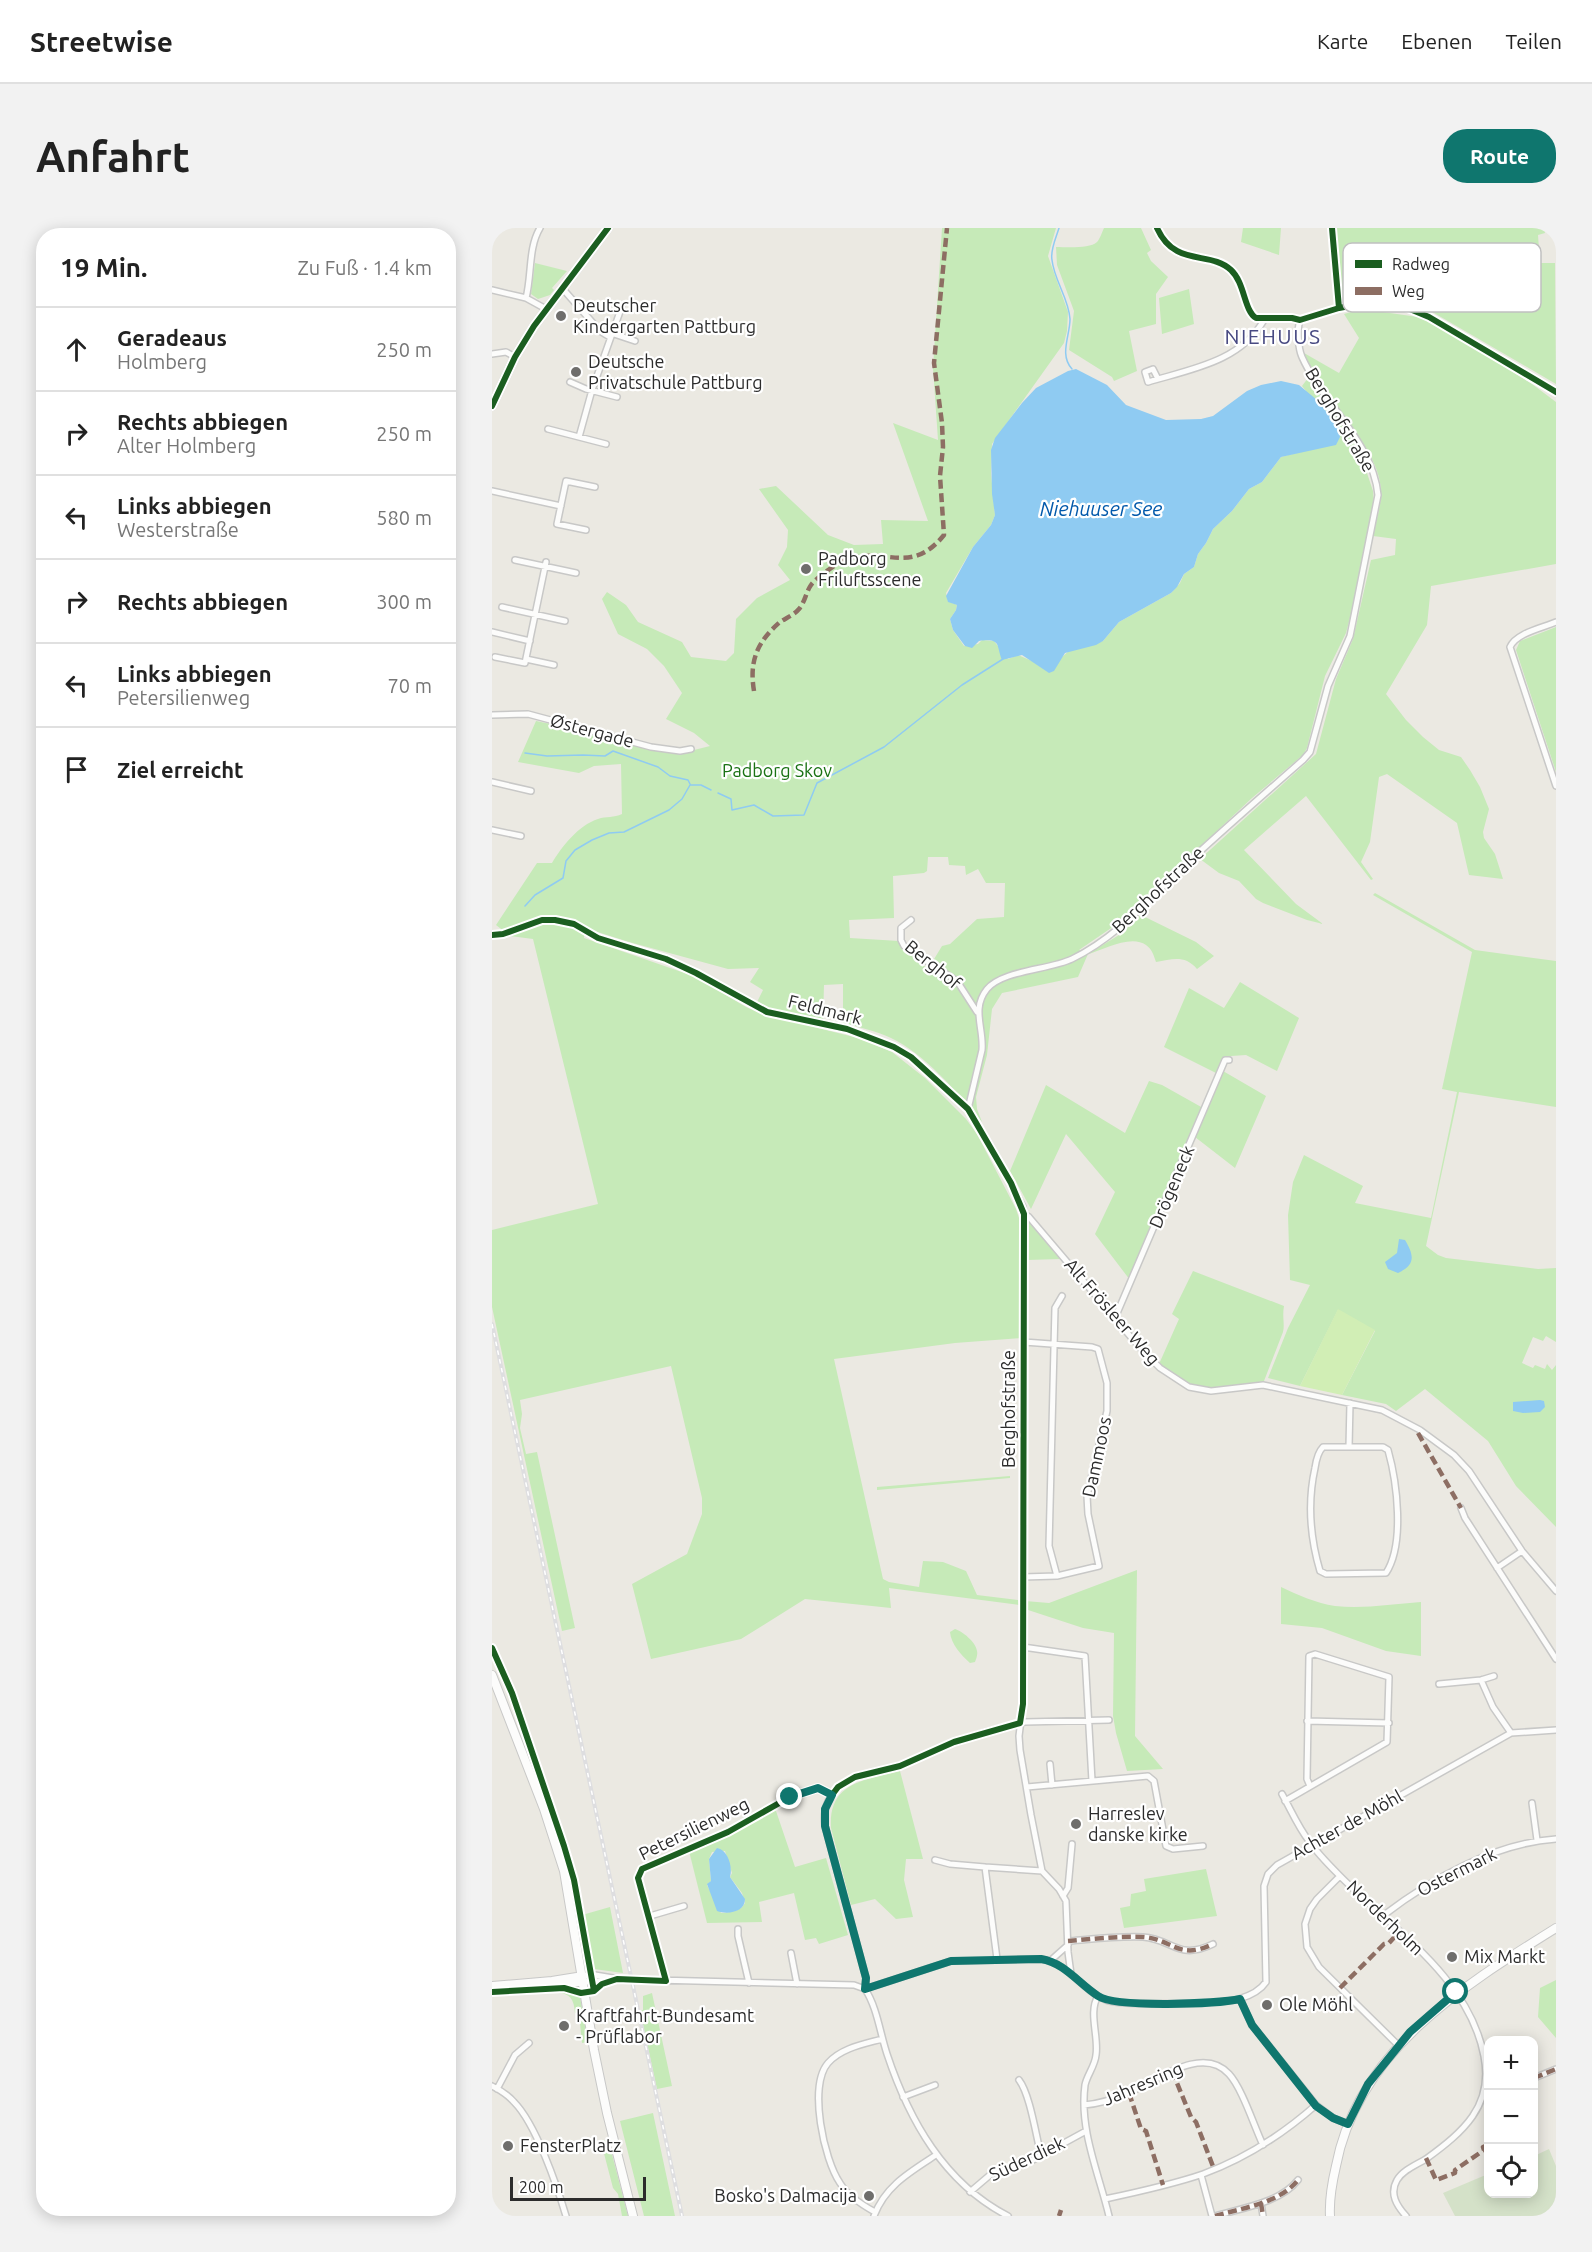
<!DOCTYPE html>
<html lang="de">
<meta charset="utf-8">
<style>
body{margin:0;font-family:Ubuntu,sans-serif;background:#f2f2f2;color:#222}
.controls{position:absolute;right:18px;bottom:18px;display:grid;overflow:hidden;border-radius:12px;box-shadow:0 3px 15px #0003}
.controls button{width:54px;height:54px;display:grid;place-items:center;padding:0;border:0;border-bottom:2px solid #e0e0e0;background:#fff;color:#222;font:30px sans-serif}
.scale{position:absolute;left:18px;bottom:15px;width:136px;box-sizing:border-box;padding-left:6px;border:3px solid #2c2c2c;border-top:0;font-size:16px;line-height:21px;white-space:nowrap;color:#2c2c2c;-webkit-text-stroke:4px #fff;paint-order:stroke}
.stop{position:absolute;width:18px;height:18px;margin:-14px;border:4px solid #0f766e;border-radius:50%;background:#fff}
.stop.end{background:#0f766e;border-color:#fff;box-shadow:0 2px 6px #0008}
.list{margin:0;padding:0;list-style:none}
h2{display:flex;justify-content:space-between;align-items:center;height:78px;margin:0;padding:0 24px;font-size:26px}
h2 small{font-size:20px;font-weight:400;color:#767676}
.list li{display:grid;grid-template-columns:39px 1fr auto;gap:18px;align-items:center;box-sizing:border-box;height:84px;padding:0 24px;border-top:2px solid #e0e0e0}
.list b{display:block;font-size:22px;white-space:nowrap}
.list p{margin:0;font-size:20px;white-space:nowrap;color:#767676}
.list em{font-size:20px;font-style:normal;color:#767676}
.icon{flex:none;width:33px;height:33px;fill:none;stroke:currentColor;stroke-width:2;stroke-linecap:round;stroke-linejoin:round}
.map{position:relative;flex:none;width:1064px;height:1988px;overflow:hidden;border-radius:24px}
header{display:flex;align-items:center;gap:36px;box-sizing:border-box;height:84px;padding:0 30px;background:#fff;border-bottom:2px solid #e0e0e0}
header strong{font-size:28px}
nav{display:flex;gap:33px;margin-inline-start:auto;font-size:21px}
.intro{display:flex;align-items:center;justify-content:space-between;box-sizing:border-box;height:144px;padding:0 36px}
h1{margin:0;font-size:42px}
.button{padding:15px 27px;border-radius:24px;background:#0f766e;color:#fff;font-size:21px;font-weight:700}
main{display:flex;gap:36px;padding:0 36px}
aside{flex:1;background:#fff;border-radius:24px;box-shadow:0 3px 15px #0003}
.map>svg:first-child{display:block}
.green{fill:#c6eab8;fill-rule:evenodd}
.cemetery{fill:#d4e1c8}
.pitch{fill:#d1eeb5}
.water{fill:#8fcbf2}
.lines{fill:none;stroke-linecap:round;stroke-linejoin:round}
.stream{stroke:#8fcbf2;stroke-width:1.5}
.street-casing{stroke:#c8c8c7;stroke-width:8}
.secondary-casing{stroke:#c8c8c7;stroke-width:10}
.street{stroke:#fcfcfb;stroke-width:5}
.secondary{stroke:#fcfcfb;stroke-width:8}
.rail-casing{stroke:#dedee0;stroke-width:4}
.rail{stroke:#fff;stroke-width:1.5;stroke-dasharray:4.5;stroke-linecap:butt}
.quiet{stroke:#8d6e63;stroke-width:4.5;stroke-dasharray:9 4.5;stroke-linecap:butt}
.cycleway-casing{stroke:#fff;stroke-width:10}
.cycleway{stroke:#1b5e20;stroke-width:6}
.route{stroke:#0f766e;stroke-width:8}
.poi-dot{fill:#6f6e6c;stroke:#fff;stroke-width:2}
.labels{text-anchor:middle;stroke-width:4.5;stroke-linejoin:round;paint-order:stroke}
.poi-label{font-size:18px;fill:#2c2c2c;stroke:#fff;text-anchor:start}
.street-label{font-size:18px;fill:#2c2c2c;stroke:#fff}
.park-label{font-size:18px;fill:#1a7214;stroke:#fff}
.water-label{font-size:20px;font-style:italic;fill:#0259ab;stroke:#fff}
.quarter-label{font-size:21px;letter-spacing:1.5px;fill:#484a82;stroke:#fff}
.key{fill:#fff;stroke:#c0c0c0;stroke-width:1.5}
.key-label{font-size:16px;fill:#2c2c2c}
</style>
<header>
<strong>Streetwise</strong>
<nav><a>Karte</a><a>Ebenen</a><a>Teilen</a></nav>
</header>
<div class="intro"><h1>Anfahrt</h1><a class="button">Route</a></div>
<main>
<aside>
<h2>19 Min.<small>Zu Fuß · 1.4 km</small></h2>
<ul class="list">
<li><svg class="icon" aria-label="ahead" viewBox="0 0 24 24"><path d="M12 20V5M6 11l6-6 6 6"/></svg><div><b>Geradeaus</b><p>Holmberg</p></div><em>250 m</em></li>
<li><svg class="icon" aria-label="right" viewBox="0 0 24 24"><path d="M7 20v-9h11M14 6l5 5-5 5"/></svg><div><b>Rechts abbiegen</b><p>Alter Holmberg</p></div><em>250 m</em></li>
<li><svg class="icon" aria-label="left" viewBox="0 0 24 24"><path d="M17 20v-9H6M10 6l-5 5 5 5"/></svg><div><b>Links abbiegen</b><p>Westerstraße</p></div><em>580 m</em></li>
<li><svg class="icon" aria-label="right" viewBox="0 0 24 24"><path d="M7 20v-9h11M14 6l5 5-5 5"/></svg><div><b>Rechts abbiegen</b></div><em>300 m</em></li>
<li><svg class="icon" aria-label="left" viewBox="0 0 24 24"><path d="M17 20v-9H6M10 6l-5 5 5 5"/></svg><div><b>Links abbiegen</b><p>Petersilienweg</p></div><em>70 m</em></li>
<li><svg class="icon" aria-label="arrive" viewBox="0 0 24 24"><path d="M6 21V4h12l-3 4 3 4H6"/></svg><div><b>Ziel erreicht</b></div></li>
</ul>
</aside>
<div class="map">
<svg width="1064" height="1988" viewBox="0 0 1064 1988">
<rect width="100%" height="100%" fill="#ebe9e2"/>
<path class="green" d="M450,0H564L556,28L576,84L575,103L572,115L500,216L499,245L503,287L499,297L481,319L454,365L456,373L465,377L464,382L458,391L461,402L472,418L486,416L490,412L502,413L516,431L526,427L540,433L570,429L578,422L611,413L627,394L679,365L688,355L692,346L702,339L706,326L714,315L721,301L740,283L757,261L770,254L789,229L819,221L814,163L810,158L816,150L806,126L812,125L847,145L867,110L852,86L870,81L933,90L1040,156L1064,174V336L939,358L935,397L894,466L914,492L931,509L947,522L969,529L978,542L988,559L997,581L991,604L992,610L1003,626L1011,651L977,647L965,595L895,546L887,549L878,614L869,634L881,651L879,652L814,568L752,622L804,676L831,696L815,692L771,675L764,671L747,653L727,645L708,631L824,526L844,451L861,411L879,332L903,327L904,311L881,308C889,273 895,260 878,227L871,233L881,263L882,274L858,390L854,405L833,448L815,520L811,527L760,570L628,694L587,722L596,726L627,707L649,687L704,714L722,728L705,741C693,727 681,731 664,734C662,728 660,721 654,717C639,706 611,722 596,726L586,749L510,765L500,781L495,827L484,869L485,881L490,894C466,865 433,826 399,810C384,803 367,799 351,795V756L332,757L331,792L285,783L264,776L271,762L258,754L267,740L236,741L137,714L93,700L92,710L204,749L254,779L270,786L366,810L400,824L433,850L474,891L485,906L524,981L527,990L529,1110L463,1115L342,1131L391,1351L397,1354L427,1359L431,1333L451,1334L474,1343L485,1367L526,1372L527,1377L397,1360L399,1380L313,1371L249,1411L159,1431L140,1356L195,1326L210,1286V1270L179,1138L28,1172L30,1186L28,1200L34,1226L45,1224L83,1400L70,1403L0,1079V1002L106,976L41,711L18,708L4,697L45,635H60C70,618 87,597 106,591C114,588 122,590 130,586L129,536L102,538L87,545L26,534L44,493L132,511L170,523L194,524L218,518L202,505L174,491L190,465L172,438L155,421L126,406L110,371L115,364L134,377L146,394L190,414L199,429L234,433L242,425L244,391L265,370L298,352L286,337L295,319L296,302L267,261L284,258L336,307L362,317L391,316L389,292L436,293L401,195L446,212L441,140ZM436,629H456L457,637L473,638L474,647L486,641L494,655H513L512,689L485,691L458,716L450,718L436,741L416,725L407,713L358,710L357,692L402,690L401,648L432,645L435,643Z
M612,0H649L659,22L655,25L659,33L676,49L664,66V96L637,103L645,143L622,153L620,149L577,122L582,83L565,37L564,19C574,19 598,21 605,14C608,11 610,4 612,0Z
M751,0H789L787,27L749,14Z
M844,0H1052L1053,5L1046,7L1048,35H1063L1064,156L930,78L902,69L851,73L849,68Z
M43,35L75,43L60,60L62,62L58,67L46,71L39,66Z
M697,61L702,96L670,106L667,70Z
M1064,399V544L1024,422L1028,413Z
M883,665L983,722L1064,733V879L967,864L934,1018L946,1027L954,1030L1046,1041L1064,1040V1114L1054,1108L1051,1113L1041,1109L1030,1135L1041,1140L1043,1137L1053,1141L1055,1136L1060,1142L1064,1137V1299L1024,1258L996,1213L933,1161L904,1183L894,1176L850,1167L883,1103L846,1082L808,1158L776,1150L796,1100L818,1057L798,1052L796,987L801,954L812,927L871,958L863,975L939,990L965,864L950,861L980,724L881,667Z
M748,754L807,790L785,843L754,827L739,828L731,843L774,868L743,940L703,909L728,847L672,819L697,760L732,780Z
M657,853L670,857L711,880L638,1052L603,1006L623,964L574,906L539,981L518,943L554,857L633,905Z
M535,993H539L569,1031L535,1032Z
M701,1043L792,1078C790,1089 793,1096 791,1104L772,1153C763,1156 754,1156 744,1157C705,1162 698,1159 667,1136L687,1091L680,1086Z
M518,1248V1250L385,1262V1259Z
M645,1342L643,1508L671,1541L635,1543L624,1505L621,1488L622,1405L591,1400L533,1381V1373L557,1375Z
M789,1359C806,1367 824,1375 843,1378C872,1381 900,1376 929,1374V1428L894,1423L830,1400L789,1396Z
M463,1401C470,1403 484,1414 485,1423C486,1427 484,1431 483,1434L478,1435C469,1427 459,1416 458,1404Z
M408,1543L431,1631H414L412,1652L421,1689L404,1691L383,1671L359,1677L339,1600C336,1554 373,1552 408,1543Z
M283,1580L303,1639L334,1630L356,1707L327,1716L324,1710L313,1712L302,1665L267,1674L270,1694L215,1695L197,1623ZM233,1623L240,1645L238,1649L250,1665L253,1675C248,1684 239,1684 229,1685L215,1657L219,1653L217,1631L220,1624Z
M714,1641L725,1688L632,1700L628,1680L638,1678L639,1666L654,1663L652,1651Z
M118,1679L131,1745L102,1741L90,1687Z
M1064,1752V1810L1046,1789L1048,1760Z
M63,1759H75L87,1763L96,1814L90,1815L87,1785H83C82,1770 77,1764 63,1765Z
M160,1765L180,1858L165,1861L148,1783L151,1782V1768Z
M161,1885L183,1988H152L128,1893Z
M116,1911L136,1988H130L126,1966L121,1960L109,1914Z"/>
<path class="cemetery" d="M1057,1921L1064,1938V1988H963L951,1965L996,1946V1966H1042V1928Z"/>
<path class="pitch" d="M846,1081L883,1102L850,1167L808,1158Z"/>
<path class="water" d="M584,141L615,157L634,177L674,192L709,191L721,188L755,163L769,157L789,153L807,157L825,172L847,199L848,209L844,217L789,229L770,254L757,261L740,283L721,301L714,315L706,326L702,339L692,346L685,359L679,365L627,394L611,413L604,417L573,425L562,443L557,445L530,427L510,432C504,418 510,410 487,413L480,420L473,418L461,402L458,391L464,382L465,377L456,374L454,368L481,319L499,297L503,287L500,266L499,222L503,210L530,175L544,160L576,143Z
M907,1011L913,1012C922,1027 924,1037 906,1045L896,1041L893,1034L905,1025Z
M1048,1172L1052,1173L1053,1179L1048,1184L1031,1185L1021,1183V1174Z
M225,1620C236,1622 241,1639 238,1649L253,1671C253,1684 236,1687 225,1683L215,1656L219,1653L217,1631Z"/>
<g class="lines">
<path class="stream" d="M567,0C564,10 558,22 560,32C562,52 577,71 578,91C578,108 567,127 580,141
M33,525L55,528L91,527L113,528L121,523L166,539L178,548L196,552L198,556
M226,565L239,571L240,582L262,577L281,588L312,587L325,555L392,519L470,457L511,431
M33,678L43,667L71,650L74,633L83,622L100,612L117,605L132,604L177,582L190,571L198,557H209L219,562"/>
<defs>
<path id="street" d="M665,0C683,40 718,22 739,42C753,55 752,83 764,90H800L808,92L847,80L863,77L913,79L937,89L1064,164
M840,0L847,80
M1061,0L1064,4
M70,60L108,103L118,109
M0,62L34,70L54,81
M34,70C40,47 36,20 48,0
M119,105L143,113
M0,126L14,124L23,129
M666,151L661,141L653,144L656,154C699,141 748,134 772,92
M78,154L94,161L125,169
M56,201L114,216
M87,209L100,162L130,78
M0,263L69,278
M94,302L65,296L74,253L103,259
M23,332L84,345
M10,379L73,393
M1064,394C1050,400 1024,405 1018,419L1064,558
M0,404L38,413
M3,429L33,435L54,334
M34,431L62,437
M0,487L36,486L159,519L188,523L199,521
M0,554L39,563
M0,602L29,608
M419,692L409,700V712L412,718L465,753L485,784
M204,745L275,784L355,801L402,819L419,829L476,881L498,917L531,979L532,986L531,1476L527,1508L528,1522L539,1587L550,1643L567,1661L574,1673L576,1724L579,1746
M476,881L490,822C492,800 479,781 495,761C511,742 557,742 580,731C625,709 656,672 692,638C731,602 771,567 811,532L818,524L836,458L858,408L886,267C881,214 831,176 810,129C806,120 805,101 808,92
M532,986L537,989L649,1121L668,1140L697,1159L719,1163L771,1157L890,1182L928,1202L962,1227L977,1243L1030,1323L1064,1363
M623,1090L733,832H737
M831,1219H891L896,1222C905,1254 913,1316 894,1345L834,1346L828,1343C818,1309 815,1276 823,1240C824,1233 826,1224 831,1219Z
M857,1219L858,1175
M969,1280L973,1290L1064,1431
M1005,1340L1030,1323
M565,1348L557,1318L563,1080L570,1068
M531,1349L565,1348L607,1338L596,1286L595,1268L615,1183V1155L606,1121L600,1119L532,1114
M531,1419L593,1428L600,1553
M989,1452L1001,1479L1019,1505
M947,1456L989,1452L1002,1448
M815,1493L897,1495
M558,1536L560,1557
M535,1559L656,1548L662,1553L674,1618L681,1621L711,1618
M790,1566C799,1582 806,1599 817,1613C825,1625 837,1637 847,1647C900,1701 977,1749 992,1828C1002,1878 971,1904 934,1931C924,1937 911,1942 905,1952C897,1966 905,1978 914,1988
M793,1573L895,1514L897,1449L823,1426L817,1428L815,1551L818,1558
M1040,1575L1045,1612
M443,1632L458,1636L493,1639
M848,1648L825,1671L818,1681L813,1696L815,1719L827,1739L907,1818
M571,1668L576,1660L580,1616
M892,1687C939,1651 1003,1615 1064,1611
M158,1688L192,1678
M246,1701V1708L257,1755
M576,1713C600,1711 626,1708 651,1709C681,1711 686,1733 721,1716
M299,1725L305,1756
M505,1731L493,1639L550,1643
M558,1733L576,1717
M91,1748L103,1747L121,1750
M174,1753L146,1650L150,1641L236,1604L298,1569L326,1560L340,1567
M92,1754L125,1751L362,1757L373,1761L459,1733L549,1731C577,1735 589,1762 614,1772C628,1778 731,1776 747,1771C757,1768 768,1763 774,1754L772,1658L776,1646L785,1637L1019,1505L1064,1502
M373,1761L374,1750L333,1598C331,1583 335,1570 346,1560C361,1545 387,1545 406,1538C426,1532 443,1521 462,1514C485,1506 509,1499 533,1494L617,1492
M373,1761C385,1779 388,1805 395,1826C417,1892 452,1955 516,1988
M606,1768C596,1784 607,1809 604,1827C603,1838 595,1847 593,1857C587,1902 607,1946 617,1988
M748,1771L760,1797L824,1877L841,1890L856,1896
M1042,1850L1064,1841
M527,1852C538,1866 544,1908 549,1927
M0,1858C8,1862 16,1867 22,1874C44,1896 65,1958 74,1988
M5,1861L23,1827L37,1815
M411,1869L443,1857
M592,1877C607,1876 622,1871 636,1865C663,1854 710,1816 737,1846C750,1860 762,1898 771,1917
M709,1947L720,1988
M478,1964L498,1947L541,1932L594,1903
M613,1971C646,1964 679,1957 711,1946C752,1931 791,1906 824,1877
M769,1975L771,1988
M383,1984C370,1977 356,1968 348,1955C332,1932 316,1858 336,1835C349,1820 372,1816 390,1811
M382,1988C393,1958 418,1944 444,1927
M723,1988C750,1980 788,1975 806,1952"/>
<path id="secondary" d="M0,178L23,129L42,98L116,0
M0,1447L52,1581L72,1643L102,1822L115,1885L141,1988
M65,1754H92
M0,1758L60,1753L91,1748
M838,1988C837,1971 840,1955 844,1938C866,1822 971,1758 1064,1700"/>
</defs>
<use href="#street" class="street-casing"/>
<use href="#secondary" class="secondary-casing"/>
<use href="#street" class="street"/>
<use href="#secondary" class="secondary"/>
<defs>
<path id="rail" d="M0,1096L190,1988"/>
</defs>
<use href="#rail" class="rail-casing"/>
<use href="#rail" class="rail"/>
<path class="quiet" d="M262,463C257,433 265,414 288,394C294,390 302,387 307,381C313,374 314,364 319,357C323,351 345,335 352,332C393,317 418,349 452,307L448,248L451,219L450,195L442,135L455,0
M926,1205L969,1280
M576,1713C600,1711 626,1708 651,1709C681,1711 686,1733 721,1716
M848,1760L892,1716L897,1715L908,1703
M680,1843L699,1889L704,1894L722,1941
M1042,1850L1064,1841
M637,1865L649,1901L654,1903L671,1957
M934,1930L944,1952L963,1945V1942L992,1922L991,1919L996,1917
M769,1975L771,1988
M567,1988L569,1982
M723,1988C750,1980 788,1975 806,1952"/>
<defs>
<path id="cycleway" d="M665,0C683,40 718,22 739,42C753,55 752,83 764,90H800L808,92L847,80L863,77L913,79L937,89L1064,164
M840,0L847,80
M0,178L23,129L42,98L116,0
M0,707L11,706L50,692H63L82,696L106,710L174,731L204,745L275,784L355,801L402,819L419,829L476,881L519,955L532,986L531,1476L528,1495L462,1514L408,1538L363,1549L346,1559L340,1567L326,1560L298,1569L236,1604L150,1641L146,1650L174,1753L125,1751L110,1756L102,1763L89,1765L72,1760L0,1764
M0,1420L20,1465L72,1618L82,1652L102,1763"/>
</defs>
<use href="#cycleway" class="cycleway-casing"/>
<use href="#cycleway" class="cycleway"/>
</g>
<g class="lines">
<path class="route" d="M298,1569L326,1560L340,1567L333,1581V1598L374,1750L373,1761L459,1733L549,1731C573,1735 586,1755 606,1768C624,1780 725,1776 748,1771L760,1797L824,1878L841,1890L856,1896L876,1856L918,1804L964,1764"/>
</g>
<g class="poi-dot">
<circle cx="69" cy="88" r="6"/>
<circle cx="84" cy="144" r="6"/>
<circle cx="314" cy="341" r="6"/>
<circle cx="584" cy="1596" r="6"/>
<circle cx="960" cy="1729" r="6"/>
<circle cx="775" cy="1777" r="6"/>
<circle cx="72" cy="1798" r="6"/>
<circle cx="16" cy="1918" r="6"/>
<circle cx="377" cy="1968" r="6"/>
</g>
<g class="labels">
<g class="poi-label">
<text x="81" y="84">Deutscher<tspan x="81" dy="21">Kindergarten Pattburg</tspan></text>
<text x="96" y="140">Deutsche<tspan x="96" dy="21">Privatschule Pattburg</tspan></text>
<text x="326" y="337">Padborg<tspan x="326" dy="21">Friluftsscene</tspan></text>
<text x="596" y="1592">Harreslev<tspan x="596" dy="21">danske kirke</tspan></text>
<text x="972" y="1735">Mix Markt</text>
<text x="787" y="1783">Ole Möhl</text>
<text x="84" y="1794">Kraftfahrt-Bundesamt<tspan x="84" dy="21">- Prüflabor</tspan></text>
<text x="28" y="1924">FensterPlatz</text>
<text x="365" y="1974" text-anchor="end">Bosko's Dalmacija</text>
</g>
<g class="street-label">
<text transform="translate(848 192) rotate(59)" y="6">Berghofstraße</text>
<text transform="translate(100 503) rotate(15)" y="6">Østergade</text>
<text transform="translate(666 662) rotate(-43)" y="6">Berghofstraße</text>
<text transform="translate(441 737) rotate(39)" y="6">Berghof</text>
<text transform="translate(333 782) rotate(14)" y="6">Feldmark</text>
<text transform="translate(680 959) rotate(-67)" y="6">Drögeneck</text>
<text transform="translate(620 1084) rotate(49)" y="6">Alt Frösleer Weg</text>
<text transform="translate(517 1181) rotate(-90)" y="6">Berghofstraße</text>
<text transform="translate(605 1229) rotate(-78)" y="6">Dammoos</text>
<text transform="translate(855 1597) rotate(-29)" y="6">Achter de Möhl</text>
<text transform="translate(202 1601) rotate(-26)" y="6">Petersilienweg</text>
<text transform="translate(965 1644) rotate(-27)" y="6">Ostermark</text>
<text transform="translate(893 1690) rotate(44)" y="6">Norderholm</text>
<text transform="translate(651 1856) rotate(-23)" y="6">Jahresring</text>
<text transform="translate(535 1931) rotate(-25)" y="6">Süderdiek</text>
</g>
<g class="park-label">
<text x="285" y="549">Padborg Skov</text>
</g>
<g class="water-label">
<text x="609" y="288">Niehuuser See</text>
</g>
<g class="quarter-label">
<text x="781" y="116">NIEHUUS</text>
</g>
</g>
<rect x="851" y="15" width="198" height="69" rx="9" class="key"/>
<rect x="863" y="32" width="27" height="8" fill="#1b5e20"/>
<rect x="863" y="59" width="27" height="8" fill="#8d6e63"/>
<g class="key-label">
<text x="900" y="42">Radweg</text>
<text x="900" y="69">Weg</text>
</g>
</svg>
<div class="controls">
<button>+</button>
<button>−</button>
<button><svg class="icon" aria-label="locate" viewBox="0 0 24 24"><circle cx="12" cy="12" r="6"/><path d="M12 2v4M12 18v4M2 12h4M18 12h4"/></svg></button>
</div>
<div class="scale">200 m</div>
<div class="stop" style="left:964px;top:1764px"></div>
<div class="stop end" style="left:298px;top:1569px"></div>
</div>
</main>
